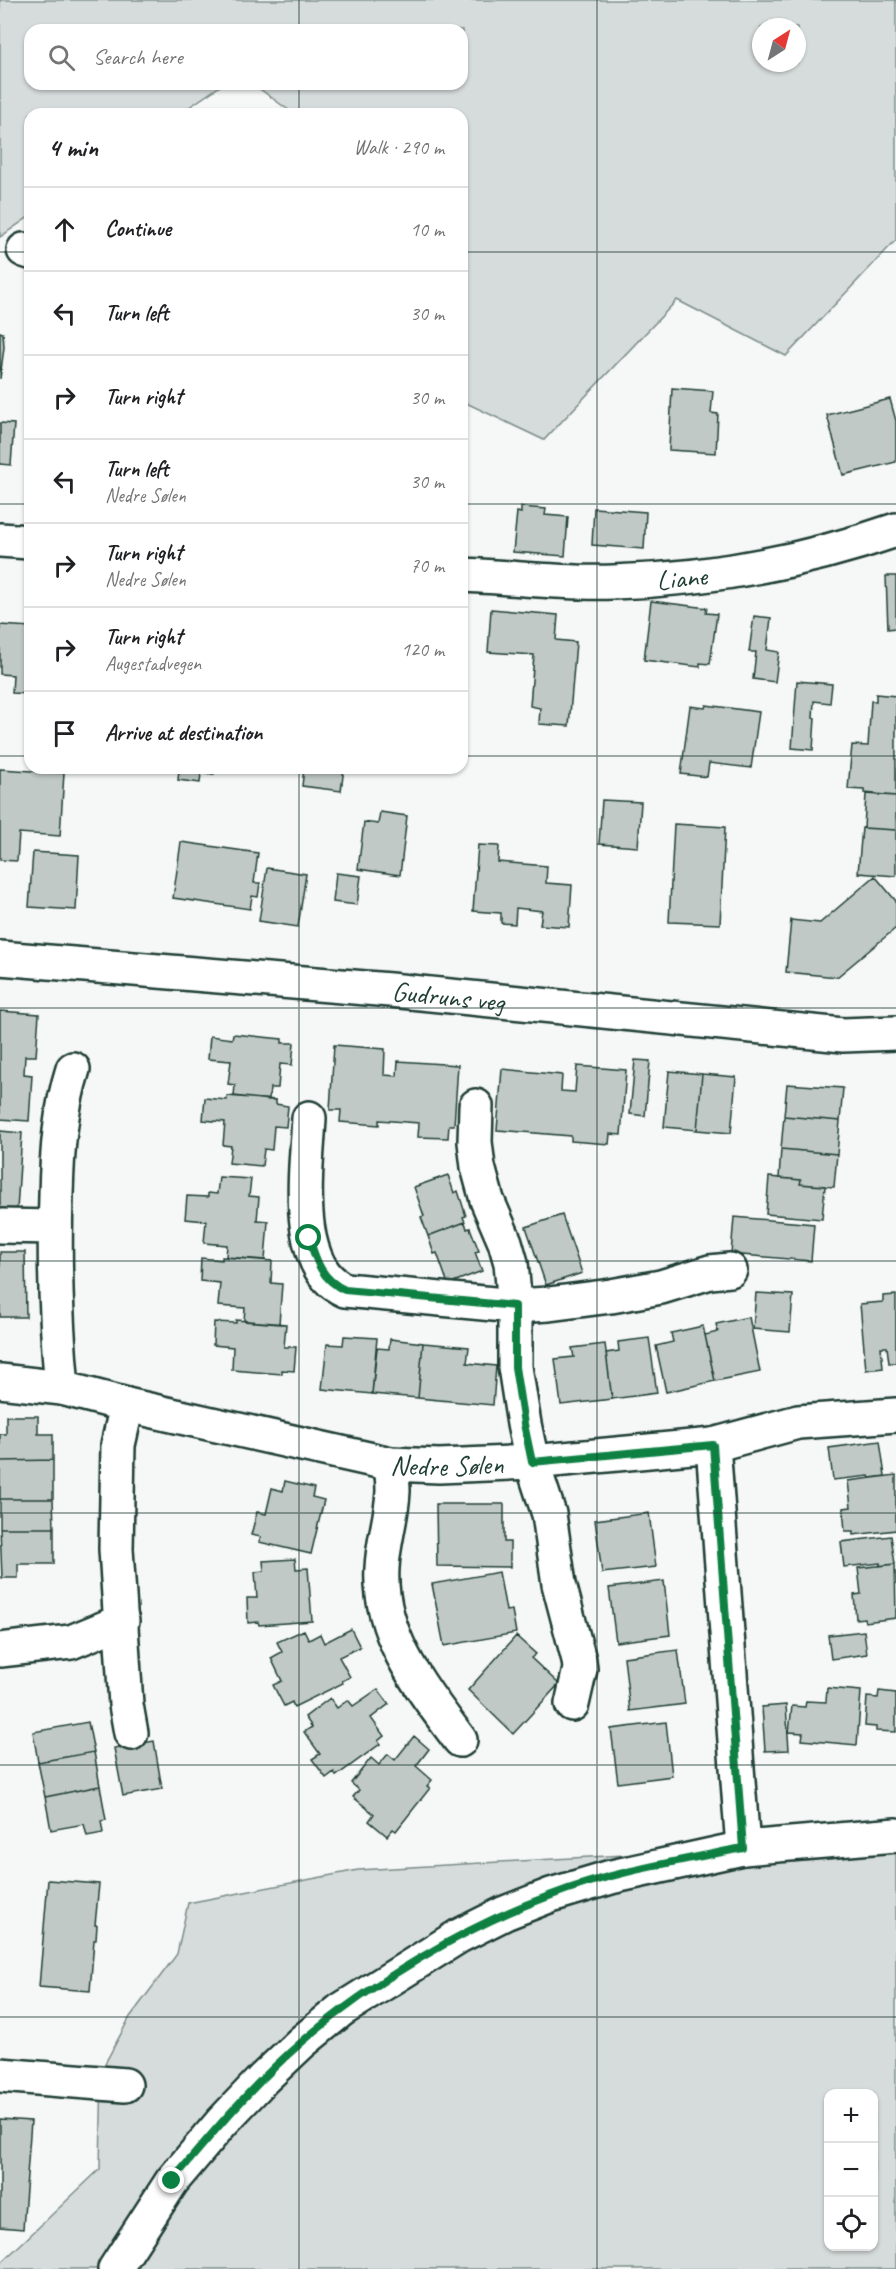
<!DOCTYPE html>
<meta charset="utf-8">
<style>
body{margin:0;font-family:Caveat,sans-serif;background:#f2f2f2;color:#202124}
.controls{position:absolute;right:18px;bottom:18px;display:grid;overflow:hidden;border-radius:12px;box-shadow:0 2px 4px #0004}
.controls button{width:54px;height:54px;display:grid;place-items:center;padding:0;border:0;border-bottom:2px solid #e0e0e0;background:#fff;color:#202124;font:30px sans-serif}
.compass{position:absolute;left:752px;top:18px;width:54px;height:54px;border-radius:50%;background:#fff;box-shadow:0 2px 4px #0004;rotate:36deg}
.stop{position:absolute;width:18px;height:18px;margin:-14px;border:4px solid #0b8043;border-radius:50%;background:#fff}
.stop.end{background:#0b8043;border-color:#fff;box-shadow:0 2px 6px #0008}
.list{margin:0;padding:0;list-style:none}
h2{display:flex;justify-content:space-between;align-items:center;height:78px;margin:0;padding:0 24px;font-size:26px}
h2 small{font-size:20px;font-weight:400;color:#757577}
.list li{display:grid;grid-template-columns:39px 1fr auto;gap:18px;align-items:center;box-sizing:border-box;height:84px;padding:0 24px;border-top:2px solid #e0e0e0}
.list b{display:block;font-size:22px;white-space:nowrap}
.list p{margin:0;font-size:20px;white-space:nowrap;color:#757577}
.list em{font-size:20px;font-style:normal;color:#757577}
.icon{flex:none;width:33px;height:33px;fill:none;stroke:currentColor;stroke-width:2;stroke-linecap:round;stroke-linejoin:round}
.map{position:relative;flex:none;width:896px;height:2269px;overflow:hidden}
.search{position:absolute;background:#fff;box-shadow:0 2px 4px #0004;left:24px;top:24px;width:444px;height:66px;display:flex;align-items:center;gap:15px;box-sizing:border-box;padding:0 21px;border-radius:18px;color:#757577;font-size:22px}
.panel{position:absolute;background:#fff;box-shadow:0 2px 4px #0004;left:24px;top:108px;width:444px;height:666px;border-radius:18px}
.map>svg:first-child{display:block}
.green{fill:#d6dcdb;stroke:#7a8c88;stroke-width:1.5;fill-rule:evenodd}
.building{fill:#c0c9c6;stroke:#1f3d34;stroke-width:1.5}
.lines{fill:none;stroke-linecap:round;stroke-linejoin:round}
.minor-casing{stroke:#1f3d34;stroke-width:38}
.major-casing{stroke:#1f3d34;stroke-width:38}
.minor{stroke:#fff;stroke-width:33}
.major{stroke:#fff;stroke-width:33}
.route{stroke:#0b8043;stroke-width:8}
.grid{fill:none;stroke:#1f3d34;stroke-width:1.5;stroke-opacity:0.55}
.labels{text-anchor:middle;stroke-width:6;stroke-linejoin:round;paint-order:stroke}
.street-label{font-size:28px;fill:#1f3d34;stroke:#fff}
</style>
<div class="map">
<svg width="896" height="2269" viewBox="0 0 896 2269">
<rect width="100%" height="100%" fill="#f6f7f7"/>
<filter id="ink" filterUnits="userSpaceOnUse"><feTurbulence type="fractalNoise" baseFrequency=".0167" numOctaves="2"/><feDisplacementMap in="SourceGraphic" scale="12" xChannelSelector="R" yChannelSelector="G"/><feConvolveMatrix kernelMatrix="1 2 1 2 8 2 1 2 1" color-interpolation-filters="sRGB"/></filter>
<g filter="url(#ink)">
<path class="green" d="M0,0H896V240L786,356L677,300L544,440L462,401V114H294L253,84H462V30H30V84H223L179,114H30V216L0,237ZM761,27H797V63H761Z
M896,1835V2269H0V2264L100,2169L102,2069L130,2017L177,1954L188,1903L358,1870L836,1843ZM828,2094H874V2246H828Z"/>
<path class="building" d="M0,332L3,333L4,347L0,379Z
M672,388L713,391L711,413L718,414L716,453L669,450Z
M890,399L896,421V462L843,475L827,415Z
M0,423L14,424L11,465L0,464Z
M521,507L546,509L545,515L568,517L565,556L513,552L517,512L521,513Z
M594,508L646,512L644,549L592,545Z
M886,576H896V628L888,629Z
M651,601L707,608L706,613L717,614L710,664L700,663V667L644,660Z
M491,609L558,615L556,640L576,642L569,726L539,724L540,708L530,706L534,655L488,652Z
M754,616L771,618L767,650L779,652L775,682L753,679L756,652H749Z
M0,625L30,627V694L12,693L13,675L0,674Z
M797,681L832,684L830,703L814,701L813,718H815L813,750L792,748Z
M876,694L896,696V796L864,793V790L848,789L852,745L868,746L871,701H876Z
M706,705L759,712L751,768L709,763L707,777L681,774L690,706L705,708Z
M161,768H215L214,774L201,773L200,783L178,780L179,770Z
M304,768H344L341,791L302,786Z
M0,769L64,773L60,836L19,833L17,861L0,860Z
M866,794L896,796V830L864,828Z
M602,800L641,802L638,847L599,844Z
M380,812L407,816L400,875L358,869L364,822L378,824Z
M674,824L725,827L720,924L669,922Z
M862,828L896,830V876L858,873Z
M181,842L258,853L254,883H260L258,897L252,896L250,909L173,898Z
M478,845L499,846L498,862L547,866L546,883L572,885L569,927L540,925L542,911L516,908L515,924L501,923V913L473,911Z
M33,852L79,855L76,910L29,907Z
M267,868L306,874L298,927L259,921Z
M336,873L361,876L357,905L333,902Z
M875,876L896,901V928L837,977L786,972L791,920L820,923Z
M0,1011L39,1014L36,1056H25L24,1074L32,1075L29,1121L0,1119Z
M233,1034L282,1039V1043H294L292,1065L280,1064L278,1088H270L269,1100L234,1096L235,1085L228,1084L231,1061L208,1059L210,1036L232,1039Z
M334,1045L385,1049L384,1075L397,1076L398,1061L458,1065L454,1125H449L448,1138L418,1137L419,1123L379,1120V1125L340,1122L341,1110H330Z
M635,1060L650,1061L645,1116L630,1114Z
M577,1066L626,1070L621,1135L610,1134L609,1144L571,1141V1136L497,1130L502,1069L562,1075L561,1091L575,1092Z
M669,1071L702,1074L697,1130L664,1127Z
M702,1074L736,1077L731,1133L697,1130Z
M787,1084L843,1088L840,1121L784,1116Z
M227,1096L276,1100V1104L288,1106L286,1127L274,1126L272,1150L264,1149L262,1166L229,1163L231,1146L223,1145L225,1122L203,1120L205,1098L227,1100Z
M784,1116L840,1121L837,1154L781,1149Z
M0,1131L22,1133L17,1210L0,1209Z
M781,1149L837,1154L834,1187L800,1184L801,1180L779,1178Z
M448,1175L454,1193L458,1191L466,1216L463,1217L465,1222L428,1236L421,1217L424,1216L414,1187Z
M219,1177L251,1179L249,1196L259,1197L257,1220L268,1221L265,1260L226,1257L227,1245L204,1243L206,1221L185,1219L187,1196L208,1197V1193L217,1194Z
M769,1177L801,1180L800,1184L825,1186L822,1219L766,1214Z
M562,1215L582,1273L546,1285L526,1227Z
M734,1217L814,1224L811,1261L731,1254Z
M465,1222L467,1229L470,1228L479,1251L475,1252L482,1271L448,1284L437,1253L434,1254L428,1236Z
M0,1252H25L26,1317H0Z
M222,1257L272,1261L271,1283L282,1284L279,1324L244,1321L245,1308L218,1306L220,1283L200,1281L201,1258L222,1260Z
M756,1293L793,1295L790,1332L753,1329Z
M896,1295V1363H889L887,1347H881L883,1368L866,1370L860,1304L883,1302V1296Z
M749,1317L760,1372L715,1381L705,1335L718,1332L716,1324Z
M236,1320L286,1324L284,1347H296L294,1371L282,1370V1374L232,1370L233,1347L213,1345L214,1322L236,1323Z
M703,1326L715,1381L666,1392L656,1346L673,1342L671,1333Z
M344,1336L377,1338L372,1394L322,1389L327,1344L343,1345Z
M649,1338L657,1393L612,1399L606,1353L619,1351L618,1342Z
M390,1339L423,1343L418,1398L372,1394L377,1348L389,1349Z
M423,1343L469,1347L467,1363L496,1366L493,1405L418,1398Z
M605,1344L612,1399L561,1405L555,1359L574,1357L572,1348Z
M6,1416H38V1434H53V1460L0,1461V1434H6Z
M880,1441L885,1476L870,1478L869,1476L833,1480L829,1448Z
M53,1460V1499H0V1461Z
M896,1475V1530L853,1535V1531H845L843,1508L851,1507L848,1481Z
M285,1481L314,1488L312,1497L324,1500L311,1554L259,1542L261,1537L251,1535L257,1512L266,1514L272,1488L283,1491Z
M0,1499H53L54,1528H0Z
M436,1504H504V1542H510V1567L437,1566Z
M649,1513L656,1567L602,1573L595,1520Z
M0,1528H54V1564H18V1578H2Z
M891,1536L895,1564L880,1566V1563L844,1567L841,1542Z
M295,1559L296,1569L308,1568L312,1621L259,1625L258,1622L248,1623L247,1598H257L255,1572L264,1571L263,1561Z
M895,1564L896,1618L865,1622L864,1618L856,1619L854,1595L861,1594L858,1568Z
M499,1572L506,1611L512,1610L516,1633L444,1646L432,1584Z
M664,1581L670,1635L616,1642L609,1588Z
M351,1629L360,1647L339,1657L350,1677L342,1681L343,1683L294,1707L292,1702L284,1706L273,1685L282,1681L271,1658L282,1652L277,1642L304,1630L309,1640L320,1634L324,1643Z
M864,1631L867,1654L831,1659L828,1635Z
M516,1636L536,1654L531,1658L559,1684L513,1734L468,1690Z
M678,1650L685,1704L630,1711L624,1657Z
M827,1688L861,1691L857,1745L802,1740L803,1733L789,1732L792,1706L805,1707L806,1701L826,1702Z
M378,1689L389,1704L371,1718L384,1736L378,1741L380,1744L336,1776L334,1772L326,1778L312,1759L320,1754L304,1732L312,1727L305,1717L330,1698L337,1708L348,1700L353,1706Z
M879,1691L896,1693V1732L876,1731V1727L865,1726L867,1697L878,1698Z
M786,1705L789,1750L765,1751L762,1707Z
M88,1722L94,1752L38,1762L33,1732Z
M666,1722L672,1776L618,1783L611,1729Z
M414,1736L429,1749L416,1766L432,1780L427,1786L430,1788L396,1831L393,1829L387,1836L369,1821L374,1814L353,1797L359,1790L351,1783L371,1758L379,1765L388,1754L395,1760Z
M154,1741L162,1789L123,1796L114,1748Z
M94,1752L100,1786L45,1797L38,1762Z
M100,1786L106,1820L101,1821L103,1833L87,1836L84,1824L51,1830L45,1797Z
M48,1880L99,1884L95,1925H97L96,1940H94L90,1991L39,1987Z
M0,2119L31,2121L23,2229L0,2227Z"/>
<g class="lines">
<defs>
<g id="minor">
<path d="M24,250L30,252"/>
<path d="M0,540L30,542"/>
<path id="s1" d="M462,575C511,577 564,584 613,582C710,579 804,562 896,530"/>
<path id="s2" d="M0,958L390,990L843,1035L896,1033"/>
<path d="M476,1106L475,1142L478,1167L487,1200L505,1242L511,1263L515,1306V1367L524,1424L532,1462L549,1514L559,1584L579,1660L580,1669L572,1704"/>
<path d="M309,1118C307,1166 291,1267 345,1290L515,1306L549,1304L611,1296L661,1287L710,1272L730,1270"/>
<path d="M0,1226L55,1227"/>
<path id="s3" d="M0,1381L62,1388L127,1405L391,1464L439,1466L532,1462L713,1445L743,1848"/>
<path d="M62,1388C56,1323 54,1260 56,1195C57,1152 60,1110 73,1069"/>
<path d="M127,1405L118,1445L116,1549L126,1705L131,1733"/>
<path d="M713,1445L798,1422L896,1415"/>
<path d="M391,1464C392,1473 393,1482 393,1491C392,1517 383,1542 382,1568C378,1635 422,1689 460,1740"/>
<path d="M0,1650L71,1642L122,1621"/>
<path d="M0,2075L125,2085"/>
</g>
<path id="major" d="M115,2269L172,2181L222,2122L264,2078L302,2042L341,2010L459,1936L505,1913L551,1895L611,1877L743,1848L896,1835"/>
</defs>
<use href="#minor" class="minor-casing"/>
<use href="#major" class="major-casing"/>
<use href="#minor" class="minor"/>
<use href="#major" class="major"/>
</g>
</g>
<g class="lines" filter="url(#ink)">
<path class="route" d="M172,2181C213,2132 254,2083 303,2041C371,1983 464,1927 549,1896C611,1872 678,1861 743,1848L713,1445L532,1462L524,1424L515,1367V1306L345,1290C322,1280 316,1261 309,1238"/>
</g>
<path class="grid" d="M299,0V30M597,0V2269M299,84V114M0,252H30M462,252H896M0,504H30M462,504H896M0,756H30M462,756H896M299,768V2269M0,1008H896M0,1261H896M0,1513H896M0,1765H896M0,2017H896"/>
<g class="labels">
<g class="street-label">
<text dy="10" stroke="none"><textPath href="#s1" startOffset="220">Liane</textPath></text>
<text dy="10" stroke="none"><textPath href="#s2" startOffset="450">Gudruns veg</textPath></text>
<text dy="10" stroke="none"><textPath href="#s3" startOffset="456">Nedre Sølen</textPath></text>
</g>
</g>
</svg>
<div class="controls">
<button>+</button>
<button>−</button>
<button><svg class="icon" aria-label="locate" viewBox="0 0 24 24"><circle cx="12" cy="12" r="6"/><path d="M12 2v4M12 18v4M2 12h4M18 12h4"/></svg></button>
</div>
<svg class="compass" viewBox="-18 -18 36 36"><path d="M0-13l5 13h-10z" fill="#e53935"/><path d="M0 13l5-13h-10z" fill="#757577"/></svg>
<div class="stop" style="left:309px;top:1238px"></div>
<div class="stop end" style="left:172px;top:2181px"></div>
<div class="search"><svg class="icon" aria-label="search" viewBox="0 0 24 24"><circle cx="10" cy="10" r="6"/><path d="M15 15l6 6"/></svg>Search here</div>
<section class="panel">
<h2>4 min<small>Walk · 290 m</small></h2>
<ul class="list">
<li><svg class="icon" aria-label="ahead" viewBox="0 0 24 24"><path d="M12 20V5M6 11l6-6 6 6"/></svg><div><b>Continue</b></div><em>10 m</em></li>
<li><svg class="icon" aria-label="left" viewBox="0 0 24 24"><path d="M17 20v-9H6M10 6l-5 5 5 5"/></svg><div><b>Turn left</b></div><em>30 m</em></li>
<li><svg class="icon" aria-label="right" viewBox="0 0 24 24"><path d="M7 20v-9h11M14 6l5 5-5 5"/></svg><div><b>Turn right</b></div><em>30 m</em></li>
<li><svg class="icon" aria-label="left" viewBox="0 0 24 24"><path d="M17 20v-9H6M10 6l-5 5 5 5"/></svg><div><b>Turn left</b><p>Nedre Sølen</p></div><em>30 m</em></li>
<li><svg class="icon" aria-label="right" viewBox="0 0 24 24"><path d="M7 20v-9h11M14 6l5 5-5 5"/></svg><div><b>Turn right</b><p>Nedre Sølen</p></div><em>70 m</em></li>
<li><svg class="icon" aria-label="right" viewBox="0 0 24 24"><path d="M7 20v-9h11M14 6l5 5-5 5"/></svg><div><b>Turn right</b><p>Augestadvegen</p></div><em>120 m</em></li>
<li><svg class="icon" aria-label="arrive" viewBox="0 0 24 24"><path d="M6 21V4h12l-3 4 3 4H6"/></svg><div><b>Arrive at destination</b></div></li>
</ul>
</section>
</div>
